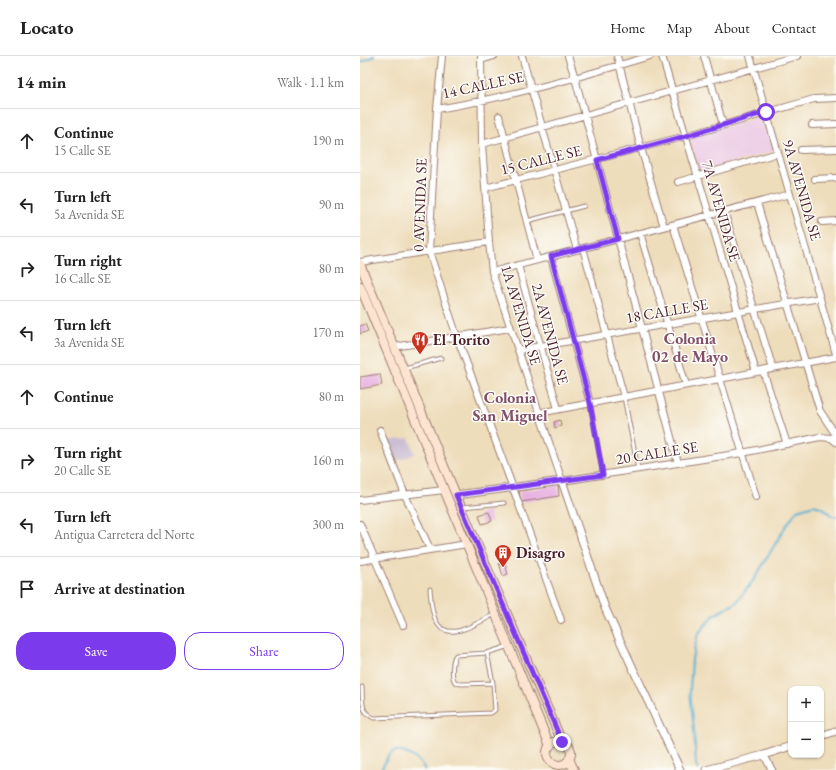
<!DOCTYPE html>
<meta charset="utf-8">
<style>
body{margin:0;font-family:"EB Garamond",serif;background:#f6f6f6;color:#222}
.controls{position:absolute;right:12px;bottom:12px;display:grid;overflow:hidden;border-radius:8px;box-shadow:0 1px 3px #0004}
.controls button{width:36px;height:36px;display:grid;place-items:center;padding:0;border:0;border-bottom:1px solid #e0e0e0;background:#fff;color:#222;font:20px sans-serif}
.stop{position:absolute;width:12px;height:12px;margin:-9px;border:3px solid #7c3aed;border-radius:50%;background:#fff}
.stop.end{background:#7c3aed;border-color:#fff;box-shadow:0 1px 4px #0008}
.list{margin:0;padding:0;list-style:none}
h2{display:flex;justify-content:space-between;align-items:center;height:52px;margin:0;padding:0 16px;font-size:17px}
h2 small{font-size:13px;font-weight:400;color:#767676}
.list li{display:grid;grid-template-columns:26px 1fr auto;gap:12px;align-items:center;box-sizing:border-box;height:64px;padding:0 16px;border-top:1px solid #e0e0e0}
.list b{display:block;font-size:15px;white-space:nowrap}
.list p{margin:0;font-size:13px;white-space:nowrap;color:#767676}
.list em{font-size:13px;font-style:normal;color:#767676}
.actions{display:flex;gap:8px;padding:12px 16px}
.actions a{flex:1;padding:9px 0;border:1px solid #7c3aed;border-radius:16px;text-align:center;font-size:14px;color:#7c3aed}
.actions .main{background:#7c3aed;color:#fff}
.icon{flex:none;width:22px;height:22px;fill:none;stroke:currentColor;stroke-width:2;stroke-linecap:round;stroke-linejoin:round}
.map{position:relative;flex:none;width:476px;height:714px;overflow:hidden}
header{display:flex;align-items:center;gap:24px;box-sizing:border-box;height:56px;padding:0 20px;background:#fff;border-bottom:1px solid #e0e0e0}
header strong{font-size:19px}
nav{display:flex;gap:22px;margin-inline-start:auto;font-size:14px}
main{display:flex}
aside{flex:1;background:#fff}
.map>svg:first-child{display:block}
.built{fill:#eed0e7}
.industrial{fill:#ccbed3}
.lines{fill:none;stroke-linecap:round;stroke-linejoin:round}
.stream{stroke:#53afd1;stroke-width:2}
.building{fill:#e5a8df}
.service-casing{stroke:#9c7e73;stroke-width:5}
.minor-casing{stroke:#9c7e73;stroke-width:8}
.tertiary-casing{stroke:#9c7e73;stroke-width:9}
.secondary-casing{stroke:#9c7e73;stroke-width:10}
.service{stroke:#fff;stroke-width:3}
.minor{stroke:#fff;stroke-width:6}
.tertiary{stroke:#fff;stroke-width:7}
.secondary{stroke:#fde4d1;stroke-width:8}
.route{stroke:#7c3aed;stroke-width:5}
.labels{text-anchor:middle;stroke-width:3;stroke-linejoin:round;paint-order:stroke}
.street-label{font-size:15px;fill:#4a1f2b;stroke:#fdfcf7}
.poi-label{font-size:15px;font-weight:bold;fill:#4a1f2b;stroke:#fdfcf7;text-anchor:start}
.neighbourhood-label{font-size:16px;font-weight:bold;fill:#804f6a;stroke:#fdfcf7}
</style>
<header>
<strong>Locato</strong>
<nav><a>Home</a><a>Map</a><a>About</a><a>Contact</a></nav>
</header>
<main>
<aside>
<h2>14 min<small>Walk · 1.1 km</small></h2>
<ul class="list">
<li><svg class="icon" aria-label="ahead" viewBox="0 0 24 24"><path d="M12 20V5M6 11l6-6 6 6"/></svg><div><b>Continue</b><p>15 Calle SE</p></div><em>190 m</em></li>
<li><svg class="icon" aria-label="left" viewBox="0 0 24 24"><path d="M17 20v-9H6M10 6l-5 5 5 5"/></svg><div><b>Turn left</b><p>5a Avenida SE</p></div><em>90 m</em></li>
<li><svg class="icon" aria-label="right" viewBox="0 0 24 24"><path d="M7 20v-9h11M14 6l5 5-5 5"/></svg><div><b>Turn right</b><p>16 Calle SE</p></div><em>80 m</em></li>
<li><svg class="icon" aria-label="left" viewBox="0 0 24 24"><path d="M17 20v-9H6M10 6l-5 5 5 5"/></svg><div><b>Turn left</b><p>3a Avenida SE</p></div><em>170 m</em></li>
<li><svg class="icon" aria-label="ahead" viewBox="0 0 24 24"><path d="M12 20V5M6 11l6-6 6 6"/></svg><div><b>Continue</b></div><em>80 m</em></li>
<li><svg class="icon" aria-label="right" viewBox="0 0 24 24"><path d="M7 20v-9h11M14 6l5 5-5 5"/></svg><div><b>Turn right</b><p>20 Calle SE</p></div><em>160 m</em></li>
<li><svg class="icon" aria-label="left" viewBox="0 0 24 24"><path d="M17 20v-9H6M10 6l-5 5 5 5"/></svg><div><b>Turn left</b><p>Antigua Carretera del Norte</p></div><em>300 m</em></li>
<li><svg class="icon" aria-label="arrive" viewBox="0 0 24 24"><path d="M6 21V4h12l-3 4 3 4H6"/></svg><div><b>Arrive at destination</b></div></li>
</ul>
<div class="actions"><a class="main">Save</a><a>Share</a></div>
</aside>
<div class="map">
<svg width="476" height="714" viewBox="0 0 476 714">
<rect width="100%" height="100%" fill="#fdfcf7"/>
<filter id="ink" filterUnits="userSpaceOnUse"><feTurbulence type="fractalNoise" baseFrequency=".025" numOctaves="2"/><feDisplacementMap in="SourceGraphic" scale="8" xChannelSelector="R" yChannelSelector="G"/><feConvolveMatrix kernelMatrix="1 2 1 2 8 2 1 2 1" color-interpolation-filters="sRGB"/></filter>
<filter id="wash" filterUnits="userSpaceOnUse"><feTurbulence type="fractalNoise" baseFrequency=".012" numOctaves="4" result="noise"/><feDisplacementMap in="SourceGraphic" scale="16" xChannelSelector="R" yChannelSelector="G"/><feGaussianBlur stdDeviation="0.9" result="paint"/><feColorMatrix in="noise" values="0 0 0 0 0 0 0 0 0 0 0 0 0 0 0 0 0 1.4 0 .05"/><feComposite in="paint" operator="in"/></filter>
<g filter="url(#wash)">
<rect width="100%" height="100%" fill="#edb"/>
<path class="built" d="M405,59L415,95L339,116L329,81Z"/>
<path class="industrial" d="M49,382L55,398L34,406L26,385Z"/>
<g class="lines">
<path class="stream" d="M0,7L14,0
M21,714L28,700L34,695C46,695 60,703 65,714
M338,714L336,709L334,675L330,636L332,603L338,578L354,559L376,547L395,522L424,473L437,454L454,449L463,452L472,460H476"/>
</g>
<g id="blocks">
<path class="building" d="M5,268L8,275L0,278V270Z
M20,318L22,329L0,333V321Z
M200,364L201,370L195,372L194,366Z
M198,429L199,440L161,446L159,435Z
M129,456L132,465L122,468L119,459Z
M144,505L148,518L143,520L139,507Z"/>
</g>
</g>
<g filter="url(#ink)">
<use href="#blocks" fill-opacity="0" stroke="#9c7e73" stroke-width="1"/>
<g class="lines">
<defs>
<path id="service" d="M167,165L224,150
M45,312L81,302
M264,341L278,413
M230,347L243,419
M102,451L144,447
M70,533C71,543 71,558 77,567C89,587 119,566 135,558
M127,597L96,599C92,603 91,622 95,626C97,628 99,628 102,628L133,627
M2,631C3,645 0,656 14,662L131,657L135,654L133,627L127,597L149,590"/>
<path id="minor" d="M82,0L77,53L69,195L97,281L153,432L201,564
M121,0L122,88L129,186L132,216L202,425L382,397L460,381L471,382L476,386
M162,0L217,194
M208,0L215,22L318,407
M257,0L281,92L304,171
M302,0L396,316
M344,0L363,69
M390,0L476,298
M121,4L134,0
M77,53C149,41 220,21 290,0
M139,60L177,204
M452,69L476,68
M122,88L437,0
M441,94L476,93
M455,123L476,122
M318,126L418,97
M125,132L326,80L454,43L476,42
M397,147L460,355L474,376L476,382
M364,155L413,313
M462,166L476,165
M313,169L396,441
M280,177L326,329
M223,192L264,341
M191,201L230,347
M0,206L129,186
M158,209L198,353
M132,216L430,138
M34,291L150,272
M158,294L460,242
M403,315L427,388
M179,357L476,301
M20,374L45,439L70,493
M0,444L84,434
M0,468L43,569
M0,505L107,488
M404,699L412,714"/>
<path id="tertiary" d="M96,439L202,425L245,552L320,714
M461,680L476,675
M346,714L404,699L431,690"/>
<path id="secondary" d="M0,208L96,439L202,686
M0,230L190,690
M187 697a12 12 0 1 1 24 0a12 12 0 1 1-24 0Z
M209,703L214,714"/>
</defs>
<use href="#service" class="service-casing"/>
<use href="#minor" class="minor-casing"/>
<use href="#tertiary" class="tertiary-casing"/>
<use href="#secondary" class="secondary-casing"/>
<use href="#service" class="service"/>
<use href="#minor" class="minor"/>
<use href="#tertiary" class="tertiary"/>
<use href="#secondary" class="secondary"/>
</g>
</g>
<g class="lines" filter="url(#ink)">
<path class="route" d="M202,686L96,439L243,419L230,347L191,200L258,183L237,104L326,80L406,56"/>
</g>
<defs>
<symbol id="restaurant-pin" viewBox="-11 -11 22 30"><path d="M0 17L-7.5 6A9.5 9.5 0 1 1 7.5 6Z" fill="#c8321e" stroke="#fdfcf7"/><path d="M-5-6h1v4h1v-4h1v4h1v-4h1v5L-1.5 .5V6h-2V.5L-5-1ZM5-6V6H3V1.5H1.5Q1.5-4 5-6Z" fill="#fff"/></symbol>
<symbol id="building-pin" viewBox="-11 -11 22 30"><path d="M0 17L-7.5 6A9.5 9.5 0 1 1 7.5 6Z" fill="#c8321e" stroke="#fdfcf7"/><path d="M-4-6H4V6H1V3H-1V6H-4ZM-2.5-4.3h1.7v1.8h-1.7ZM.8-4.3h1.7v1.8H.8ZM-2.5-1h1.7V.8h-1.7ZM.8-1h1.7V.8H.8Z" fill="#fff"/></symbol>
</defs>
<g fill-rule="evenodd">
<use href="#restaurant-pin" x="50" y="274" width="20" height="27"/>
<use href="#building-pin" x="133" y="487" width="20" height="27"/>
</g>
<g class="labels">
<g class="street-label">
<text transform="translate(123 29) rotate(-12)" y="5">14 CALLE SE</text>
<text transform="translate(181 104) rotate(-14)" y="5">15 CALLE SE</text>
<text transform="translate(442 134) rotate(74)" y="5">9A AVENIDA SE</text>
<text transform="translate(60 149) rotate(-88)" y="5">0 AVENIDA SE</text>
<text transform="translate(361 155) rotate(74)" y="5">7A AVENIDA SE</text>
<text transform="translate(307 255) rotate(-10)" y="5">18 CALLE SE</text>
<text transform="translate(161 259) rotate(73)" y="5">1A AVENIDA SE</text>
<text transform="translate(190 278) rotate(75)" y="5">2A AVENIDA SE</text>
<text transform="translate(297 397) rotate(-9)" y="5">20 CALLE SE</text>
</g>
<g class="poi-label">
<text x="73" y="289">El Torito</text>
<text x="156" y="502">Disagro</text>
</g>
<g class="neighbourhood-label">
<text x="330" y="288">Colonia<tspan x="330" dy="18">02 de Mayo</tspan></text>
<text x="150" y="347">Colonia<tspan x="150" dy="18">San Miguel</tspan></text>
</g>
</g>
</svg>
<div class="controls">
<button>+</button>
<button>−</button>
</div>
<div class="stop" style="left:406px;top:56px"></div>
<div class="stop end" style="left:202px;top:686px"></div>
</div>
</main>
